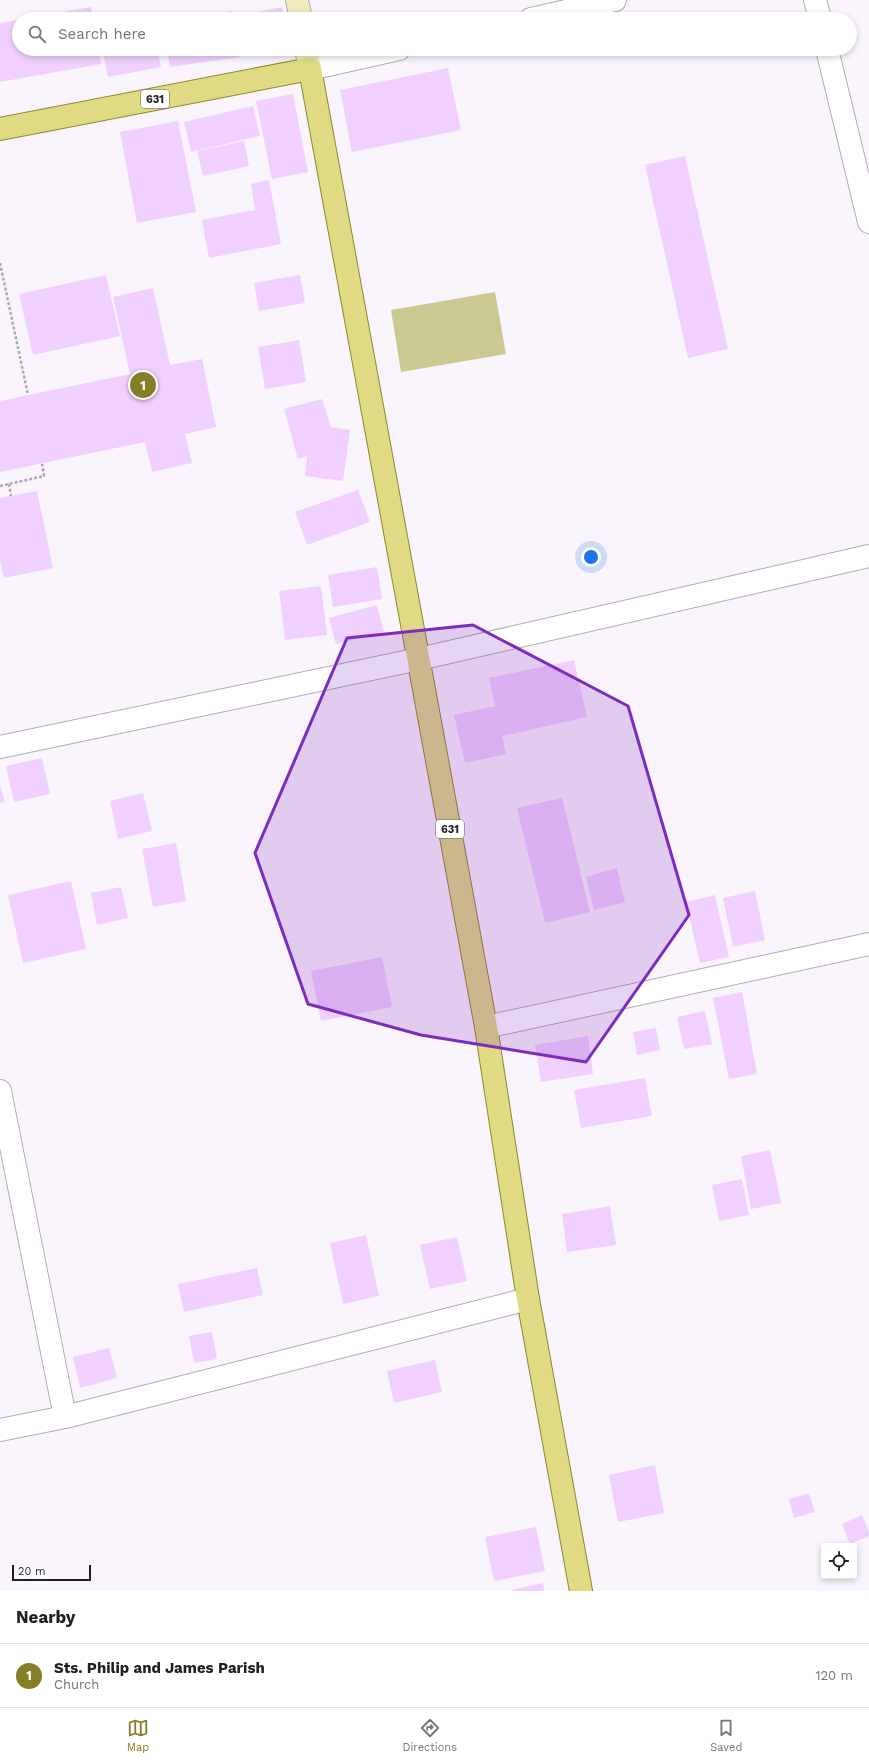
<!DOCTYPE html>
<style>
body{margin:0;font-family:"Work Sans",sans-serif;background:#f2f2f2;color:#202124}
.controls{position:absolute;right:12px;bottom:12px;display:grid;overflow:hidden;border-radius:4px;box-shadow:0 2px 6px #0003}
.controls button{width:36px;height:36px;display:grid;place-items:center;padding:0;border:0;border-bottom:1px solid #e0e0e0;background:#fff;color:#202124;font:20px sans-serif}
.scale{position:absolute;left:12px;bottom:10px;width:79px;box-sizing:border-box;padding-left:4px;border:2px solid #201e21;border-top:0;font-size:11px;line-height:14px;white-space:nowrap;color:#201e21;-webkit-text-stroke:3px #fff;paint-order:stroke}
.you{position:absolute;left:591px;top:557px;width:14px;height:14px;margin:-10px;border:3px solid #fff;border-radius:50%;background:#1a73e8;box-shadow:0 0 0 6px #1a73e833}
.badge{display:grid;place-items:center;width:26px;height:26px;border-radius:50%;background:#847f27;color:#fff;font-size:13px;font-weight:700}
.pin{position:absolute;translate:-50% -50%;border:2px solid #fff;box-shadow:0 1px 4px #0006}
.list{margin:0;padding:0;list-style:none}
h2{display:flex;justify-content:space-between;align-items:center;height:52px;margin:0;padding:0 16px;font-size:17px}
h2 small{font-size:13px;font-weight:400;color:#757577}
.list li{display:grid;grid-template-columns:26px 1fr auto;gap:12px;align-items:center;box-sizing:border-box;height:64px;padding:0 16px;border-top:1px solid #e0e0e0}
.list b{display:block;font-size:15px;white-space:nowrap}
.list p{margin:0;font-size:13px;white-space:nowrap;color:#757577}
.list em{font-size:13px;font-style:normal;color:#757577}
.icon{flex:none;width:22px;height:22px;fill:none;stroke:currentColor;stroke-width:2;stroke-linecap:round;stroke-linejoin:round}
.map{position:relative;flex:none;width:869px;height:1591px;overflow:hidden}
.search{position:absolute;background:#fff;box-shadow:0 2px 6px #0003;left:12px;right:12px;top:12px;height:44px;display:flex;align-items:center;gap:10px;box-sizing:border-box;padding:0 14px;border-radius:22px;color:#757577;font-size:15px}
.sheet{height:116px;background:#fff}
nav{display:flex;justify-content:space-around;align-items:center;box-sizing:border-box;height:56px;border-top:1px solid #e0e0e0;background:#fff;font-size:11px;color:#757577}
nav a{display:grid;justify-items:center;gap:2px}
nav .on{color:#847f27}
.map>svg:first-child{display:block}
.green{fill:#cbc991}
.building{fill:#f0d0fe}
.lines{fill:none;stroke-linecap:round;stroke-linejoin:round}
.street-casing{stroke:#b1abb3;stroke-width:24}
.secondary-casing{stroke:#b1abb3;stroke-width:24}
.primary-casing{stroke:#8e882b;stroke-width:24}
.path{stroke:#ada8af;stroke-width:2.5;stroke-dasharray:3 2;stroke-linecap:butt}
.street{stroke:#fff;stroke-width:22}
.secondary{stroke:#efecc1;stroke-width:22}
.primary{stroke:#dfda83;stroke-width:22}
.marked{fill:#7b2cbf;fill-opacity:0.2;stroke:#7b2cbf;stroke-width:3;stroke-linejoin:round}
.labels{text-anchor:middle;stroke-width:3.5;stroke-linejoin:round;paint-order:stroke}
.shield{fill:#fff;stroke:#636264;stroke-width:1}
.shield-label{font-size:11px;font-weight:bold;fill:#201e21}
</style>
<div class="map">
<svg width="869" height="1591" viewBox="0 0 869 1591">
<rect width="100%" height="100%" fill="#faf4fd"/>
<path class="green" d="M495,292L506,354L401,372L391,310Z"/>
<path class="building" d="M91,7L93,19H28V18Z
M282,7L284,19H249L248,14Z
M232,11L234,19H186V18Z
M19,20V49H99L101,64L0,82V23Z
M102,49H157L161,67L108,77Z
M167,49H238L240,57L170,67Z
M254,49H290V50L256,56Z
M448,68L461,130L352,152L340,90Z
M293,94L308,172L272,179L256,101Z
M253,106L260,136L191,152L184,122Z
M178,121L196,212L137,223L120,132Z
M244,141L249,166L203,176L197,151Z
M685,156L728,349L688,358L645,165Z
M269,180L281,244L209,258L202,220L255,210L251,184Z
M106,275L120,336L33,355L19,294Z
M300,275L305,303L259,311L254,283Z
M153,288L170,365L202,359L216,427L185,434L192,463L152,472L145,442L0,472V401L130,374L113,297Z
M299,340L306,382L265,389L258,347Z
M322,399L331,427L350,430L343,481L305,476L307,456L298,459L284,409Z
M358,490L370,522L307,545L295,512Z
M37,491L53,568L4,578L0,561V498Z
M377,567L382,599L333,607L328,575Z
M321,586L327,635L285,640L279,591Z
M377,605L384,632L336,644L329,618Z
M574,660L587,717L502,736L506,754L465,763L454,715L495,706L489,678Z
M42,758L50,794L14,802L6,766Z
M0,785L5,802L0,803Z
M143,793L152,831L118,839L110,801Z
M562,798L590,912L545,923L517,808Z
M176,843L186,901L153,907L142,849Z
M617,868L625,902L594,910L586,877Z
M71,881L86,949L23,963L8,895Z
M121,887L128,918L97,925L91,893Z
M755,891L765,940L733,947L723,898Z
M715,895L729,957L700,963L686,902Z
M382,957L392,1007L321,1021L311,971Z
M742,992L757,1074L729,1079L713,998Z
M705,1011L712,1044L684,1049L677,1017Z
M656,1028L660,1050L637,1055L633,1032Z
M588,1036L593,1074L541,1082L535,1045Z
M645,1078L652,1116L581,1128L574,1090Z
M770,1150L781,1203L751,1209L741,1156Z
M742,1179L749,1215L719,1221L712,1185Z
M610,1206L616,1245L567,1252L562,1214Z
M366,1235L379,1296L343,1304L330,1243Z
M457,1237L467,1281L430,1289L420,1245Z
M257,1268L263,1295L184,1312L178,1284Z
M212,1332L217,1359L194,1363L189,1336Z
M109,1348L117,1378L80,1388L73,1357Z
M435,1360L442,1392L394,1403L387,1371Z
M655,1465L664,1513L618,1522L609,1475Z
M809,1493L815,1512L794,1518L789,1499Z
M862,1515L869,1532V1536L850,1544L842,1524Z
M536,1527L545,1571L494,1581L485,1537Z
M543,1583L544,1591H513L512,1590Z"/>
<g class="lines">
<defs>
<path id="street" d="M815,0L820,19
M531,19L615,0
M827,49L869,222
M310,69L399,49
M0,747L419,659L869,556
M486,1027L869,944
M0,1091L65,1417
M0,1430L65,1417L528,1299"/>
<path id="secondary" d="M297,0L301,19
M306,49L310,69"/>
<path id="primary" d="M0,129L310,69L486,1027L528,1299L581,1591"/>
</defs>
<use href="#street" class="street-casing"/>
<use href="#secondary" class="secondary-casing"/>
<use href="#primary" class="primary-casing"/>
<path class="path" d="M0,263L28,395
M9,484L11,496
M0,486L44,476L42,464"/>
<use href="#street" class="street"/>
<use href="#secondary" class="secondary"/>
<use href="#primary" class="primary"/>
</g>
<path class="marked" d="M473,625L628,706L689,915L586,1062L421,1035L308,1004L255,853L347,638Z"/>
<g class="labels">
<g class="shield">
<rect x="141" y="90" width="28" height="18" rx="3"/>
<rect x="436" y="820" width="28" height="18" rx="3"/>
</g>
<g class="shield-label">
<text x="155" y="103">631</text>
<text x="450" y="833">631</text>
</g>
</g>
</svg>
<div class="controls">
<button><svg class="icon" aria-label="locate" viewBox="0 0 24 24"><circle cx="12" cy="12" r="6"/><path d="M12 2v4M12 18v4M2 12h4M18 12h4"/></svg></button>
</div>
<div class="scale">20 m</div>
<div class="you"></div>
<div class="pin badge" style="left:143px;top:385px">1</div>
<div class="search"><svg class="icon" aria-label="search" viewBox="0 0 24 24"><circle cx="10" cy="10" r="6"/><path d="M15 15l6 6"/></svg>Search here</div>
</div>
<section class="sheet">
<h2>Nearby<small></small></h2>
<ul class="list">
<li><span class="badge">1</span><div><b>Sts. Philip and James Parish</b><p>Church</p></div><em>120 m</em></li>
</ul>
</section>
<nav>
<a class="on"><svg class="icon" aria-label="map" viewBox="0 0 24 24"><path d="M3 6l6-2 6 2 6-2v14l-6 2-6-2-6 2zM9 4v14M15 6v14"/></svg>Map</a>
<a><svg class="icon" aria-label="directions" viewBox="0 0 24 24"><path d="M12 3l9 9-9 9-9-9zM9 14v-3h6M13 9l2 2-2 2"/></svg>Directions</a>
<a><svg class="icon" aria-label="saved" viewBox="0 0 24 24"><path d="M7 4h10v16l-5-4-5 4z"/></svg>Saved</a>
</nav>
